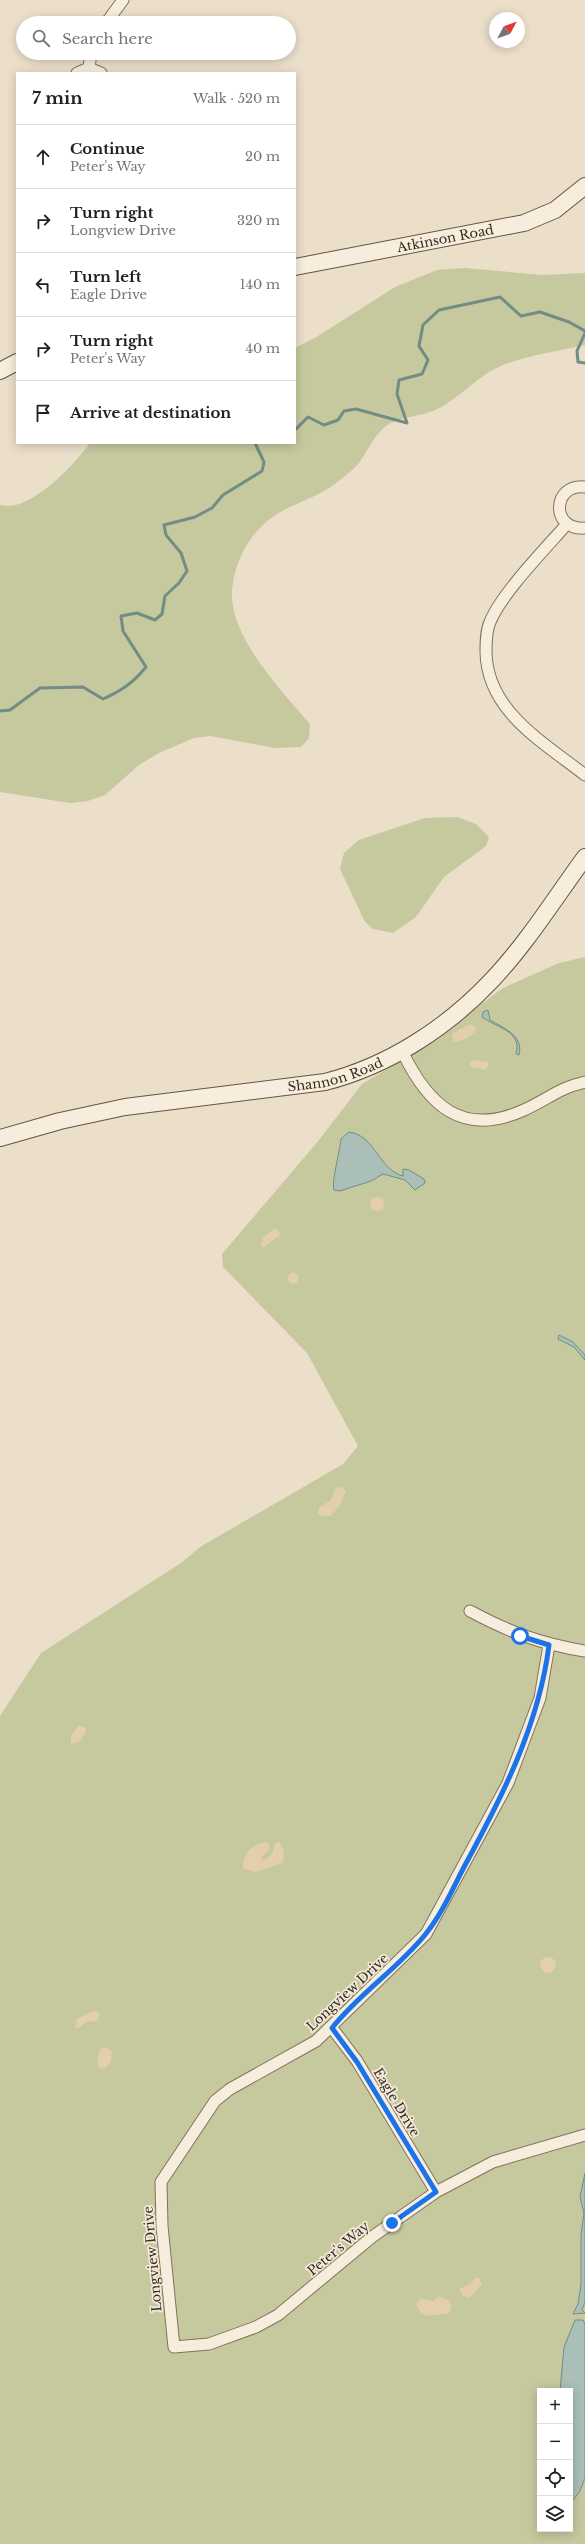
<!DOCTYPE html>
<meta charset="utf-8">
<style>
body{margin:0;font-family:"Libre Baskerville",serif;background:#f2f2f2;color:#202124}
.controls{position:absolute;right:12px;bottom:12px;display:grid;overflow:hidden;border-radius:0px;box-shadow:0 2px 10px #0003}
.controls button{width:36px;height:36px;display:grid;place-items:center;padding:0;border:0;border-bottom:1px solid #e0e0e0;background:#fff;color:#202124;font:20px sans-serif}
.compass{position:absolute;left:489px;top:12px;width:36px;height:36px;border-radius:50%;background:#fff;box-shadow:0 2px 10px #0003;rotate:49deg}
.stop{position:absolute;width:12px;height:12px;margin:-9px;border:3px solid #1a73e8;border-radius:50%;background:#fff}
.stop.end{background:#1a73e8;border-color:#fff;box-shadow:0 1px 4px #0008}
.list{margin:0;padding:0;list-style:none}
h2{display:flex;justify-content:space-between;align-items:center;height:52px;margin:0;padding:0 16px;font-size:17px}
h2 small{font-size:13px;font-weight:400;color:#757577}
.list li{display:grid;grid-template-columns:26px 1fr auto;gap:12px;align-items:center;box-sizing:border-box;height:64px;padding:0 16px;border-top:1px solid #e0e0e0}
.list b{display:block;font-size:15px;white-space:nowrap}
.list p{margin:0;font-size:13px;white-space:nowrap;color:#757577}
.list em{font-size:13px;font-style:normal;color:#757577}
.icon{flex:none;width:22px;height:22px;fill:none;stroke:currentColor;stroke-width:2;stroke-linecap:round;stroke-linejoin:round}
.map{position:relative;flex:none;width:585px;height:2544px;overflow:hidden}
.search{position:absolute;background:#fff;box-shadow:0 2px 10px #0003;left:16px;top:16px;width:280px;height:44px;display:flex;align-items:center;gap:10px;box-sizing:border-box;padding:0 14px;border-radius:22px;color:#757577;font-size:15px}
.panel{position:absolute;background:#fff;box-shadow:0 2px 10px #0003;left:16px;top:72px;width:280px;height:372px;border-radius:0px}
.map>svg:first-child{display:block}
.green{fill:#c6c89e;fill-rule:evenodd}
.sand{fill:#e3d0aa}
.water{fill:#aabfb8;stroke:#718d84}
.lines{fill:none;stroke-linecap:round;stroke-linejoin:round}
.stream{stroke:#718d84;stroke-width:3}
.street-casing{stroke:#857160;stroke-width:13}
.secondary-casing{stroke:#675343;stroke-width:18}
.street{stroke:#f6eddc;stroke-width:11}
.secondary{stroke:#f6eddc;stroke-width:16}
.route{stroke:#1a73e8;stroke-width:5}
.labels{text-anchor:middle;stroke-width:3.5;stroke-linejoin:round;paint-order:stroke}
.street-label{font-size:13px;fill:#382b22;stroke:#f3e9d9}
</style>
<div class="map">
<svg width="585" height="2544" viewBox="0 0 585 2544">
<rect width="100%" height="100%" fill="#ebdfca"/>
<path class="green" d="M465,268L542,275L585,273V345C555,352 518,356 491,371C470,383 452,405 430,412C416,417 398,417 386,426C375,434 367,452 359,463C353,470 343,478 336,483C322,494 305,500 290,507C255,523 235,555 232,591C229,636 282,692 310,724L309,738L301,747L275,748L210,736L194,738L159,753L139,765L105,795L88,801L70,803L0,792V505C29,514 75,464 90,443H295V348L318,336L395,287L437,270Z
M457,817L476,824L489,837L486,846L444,877L416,917L393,933L373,929L365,922L340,869L344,853L359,840L425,818Z
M585,957V2544H0V1716L41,1653L181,1563L200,1547L343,1464L358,1446L307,1353L223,1267L222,1254L319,1140L362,1084L421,1049L503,988L559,963ZM540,2391H570V2529H540Z"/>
<path class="sand" d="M470,1024L477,1028C474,1035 461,1043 453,1041L452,1034Z
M472,1060L488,1062L489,1065L485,1070L479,1068H472L469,1064Z
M370 1204a7 7 0 1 1 14 0a7 7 0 1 1-14 0Z
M275,1228L279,1231L280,1235L263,1248L261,1245L263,1238Z
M287.5 1278a5.5 5.5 0 1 1 11 0a5.5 5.5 0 1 1-11 0Z
M342,1487L346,1491L341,1503L331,1516H322L318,1513L319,1508L331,1500L336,1488Z
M79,1725L86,1728L85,1734L79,1742L71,1744V1736Z
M279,1842C285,1849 285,1855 282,1863L255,1872L243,1868C242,1855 253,1841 268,1843L270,1849L261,1858L263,1861L272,1854L275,1844Z
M540 1965a8 8 0 1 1 16 0a8 8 0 1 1-16 0Z
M94,2011L100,2014L97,2021L86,2022L79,2028H75L77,2019Z
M106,2047L112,2052L111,2062L105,2068L100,2069C96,2063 97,2053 102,2048Z
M475,2278H479L482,2284L469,2298L463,2296L459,2289L470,2284Z
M438,2296L448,2300L452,2306L449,2313L428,2316L421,2313L416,2304L420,2299L433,2301Z"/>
<path class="water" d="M488,1010L490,1020C503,1028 524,1035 519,1055L516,1054C523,1031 495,1027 482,1017L483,1012Z
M349,1132C375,1135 379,1170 403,1176V1169L409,1170L424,1179L425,1183L415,1190L405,1180L383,1174L371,1181L340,1191L334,1190C331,1183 340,1151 341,1139Z
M559,1335L573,1342L585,1355V1360L574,1347L558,1339Z
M585,2173V2302L582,2310L585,2313L573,2314L578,2304L581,2284V2235L584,2213L580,2197Z
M575,2320H583L585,2324V2478L580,2491L570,2504V2391H560L564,2347Z"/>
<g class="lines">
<path class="stream" d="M585,333L577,351L578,362L585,363
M295,430L308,417L324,425L338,420L344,411L356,409L407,423L397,394L399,380L422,374L428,360L419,346L423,325L439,310L500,297L521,316L540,312L569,322L585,331
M0,711L10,710L40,688L83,687L103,699C121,691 133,683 146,667L123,631L121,616L137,613L155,620L162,614L165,596L179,583L187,571L181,553L166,535L164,525L195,517L212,508L223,495L262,471L264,462L255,443"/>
<defs>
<path id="street" d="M106,23L123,0
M89,68L91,53
M77,73L89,68L101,73
M585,487C552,483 550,531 585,528
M567,524C546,548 501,594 490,622C486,631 486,642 486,652C487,711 543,742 585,775
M402,1051C428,1105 462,1138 524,1110C547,1100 558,1088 585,1082
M470,1611C509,1632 541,1644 585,1651
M549,1645L540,1698L508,1783L426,1934L316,2041L230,2089L215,2101L161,2182L162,2226L174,2347L209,2344L256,2327L278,2315L372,2237L436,2192L493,2162L585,2135
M332,2028L357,2061L436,2192"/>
<g id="secondary">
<path id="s1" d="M295,267L524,223L555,210L585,186"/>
<path d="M0,371L17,362"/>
<path id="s2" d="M0,1138L60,1121L125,1107L325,1082C388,1066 447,1028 492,980C527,943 555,898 585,857"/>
</g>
</defs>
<use href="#street" class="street-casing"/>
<use href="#secondary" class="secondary-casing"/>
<use href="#street" class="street"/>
<use href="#secondary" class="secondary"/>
</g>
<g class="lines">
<path class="route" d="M392,2223L436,2192L357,2062L332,2028C359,1994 397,1969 424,1936C441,1916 452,1890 464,1867C502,1797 539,1725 549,1645L520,1636"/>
</g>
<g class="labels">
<g class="street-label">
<text dy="5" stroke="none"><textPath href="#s1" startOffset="153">Atkinson Road</textPath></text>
<text dy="5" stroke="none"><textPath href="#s2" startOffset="342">Shannon Road</textPath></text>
<text transform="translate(347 1992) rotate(-43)" y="5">Longview Drive</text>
<text transform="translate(397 2102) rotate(59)" y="5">Eagle Drive</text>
<text transform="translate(338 2248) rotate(-40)" y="5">Peter's Way</text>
<text transform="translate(152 2259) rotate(-95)" y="5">Longview Drive</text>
</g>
</g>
</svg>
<div class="controls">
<button>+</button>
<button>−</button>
<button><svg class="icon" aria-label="locate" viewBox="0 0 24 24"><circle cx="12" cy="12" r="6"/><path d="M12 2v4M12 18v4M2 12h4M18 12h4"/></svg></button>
<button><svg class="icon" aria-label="layers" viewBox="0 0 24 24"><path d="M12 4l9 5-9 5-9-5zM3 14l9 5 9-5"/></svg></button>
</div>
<svg class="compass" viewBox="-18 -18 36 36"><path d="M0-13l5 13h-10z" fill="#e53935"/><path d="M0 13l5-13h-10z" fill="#757577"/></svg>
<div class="stop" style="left:520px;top:1636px"></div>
<div class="stop end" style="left:392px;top:2223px"></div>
<div class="search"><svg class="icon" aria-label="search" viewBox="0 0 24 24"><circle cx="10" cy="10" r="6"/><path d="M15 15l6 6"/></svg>Search here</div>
<section class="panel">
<h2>7 min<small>Walk · 520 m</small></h2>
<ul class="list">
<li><svg class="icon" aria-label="ahead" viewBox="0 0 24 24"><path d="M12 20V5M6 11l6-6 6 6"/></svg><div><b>Continue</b><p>Peter's Way</p></div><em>20 m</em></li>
<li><svg class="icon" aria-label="right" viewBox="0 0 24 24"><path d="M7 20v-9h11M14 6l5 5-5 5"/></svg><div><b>Turn right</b><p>Longview Drive</p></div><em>320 m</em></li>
<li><svg class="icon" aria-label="left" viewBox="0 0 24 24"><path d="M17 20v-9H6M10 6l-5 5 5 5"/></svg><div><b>Turn left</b><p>Eagle Drive</p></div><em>140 m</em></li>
<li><svg class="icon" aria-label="right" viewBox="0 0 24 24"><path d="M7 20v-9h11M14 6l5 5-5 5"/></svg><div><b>Turn right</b><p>Peter's Way</p></div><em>40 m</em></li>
<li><svg class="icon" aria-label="arrive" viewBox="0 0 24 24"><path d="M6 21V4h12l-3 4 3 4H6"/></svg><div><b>Arrive at destination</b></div></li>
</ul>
</section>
</div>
